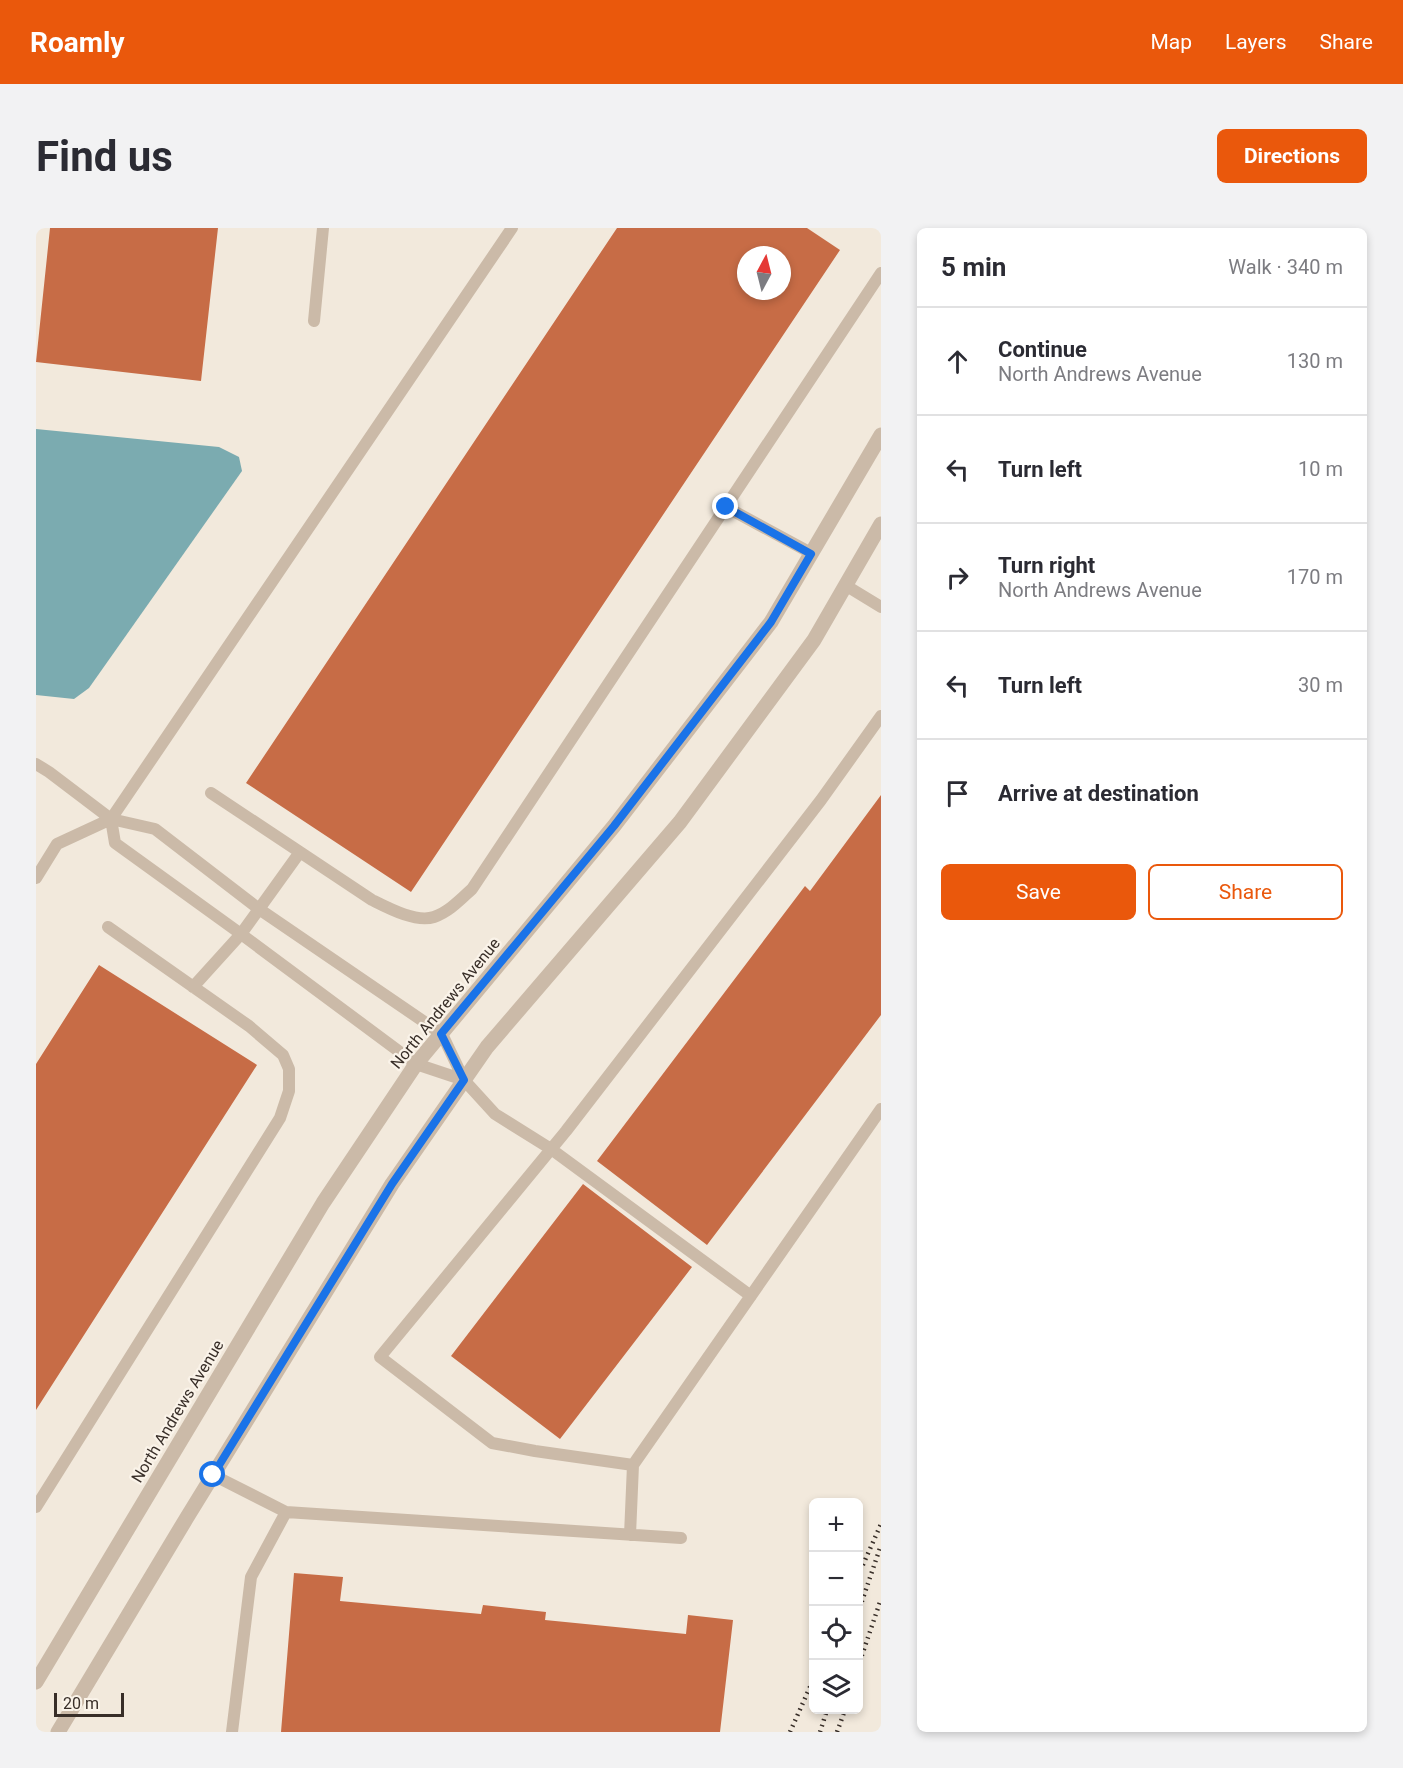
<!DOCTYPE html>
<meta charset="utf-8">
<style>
body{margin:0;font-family:Roboto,sans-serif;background:#f2f2f3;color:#2b2b33}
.controls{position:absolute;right:18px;bottom:18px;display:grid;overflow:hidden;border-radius:9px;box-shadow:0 3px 9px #0003}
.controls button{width:54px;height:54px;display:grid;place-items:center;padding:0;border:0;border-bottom:2px solid #e1e1e2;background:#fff;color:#2b2b33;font:30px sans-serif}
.compass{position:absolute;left:701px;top:18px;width:54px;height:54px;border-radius:50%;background:#fff;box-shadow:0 3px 9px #0003;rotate:7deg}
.scale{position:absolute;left:18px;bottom:15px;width:70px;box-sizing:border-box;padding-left:6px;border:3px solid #382e28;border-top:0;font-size:16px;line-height:21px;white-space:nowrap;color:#382e28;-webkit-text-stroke:4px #faf3e9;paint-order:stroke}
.stop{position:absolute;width:18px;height:18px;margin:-14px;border:4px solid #1a73e8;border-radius:50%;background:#fff}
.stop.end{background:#1a73e8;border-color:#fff;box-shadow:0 2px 6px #0008}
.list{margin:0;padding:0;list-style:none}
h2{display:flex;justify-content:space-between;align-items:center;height:78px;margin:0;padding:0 24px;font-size:26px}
h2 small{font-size:20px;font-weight:400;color:#7c7c81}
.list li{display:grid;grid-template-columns:39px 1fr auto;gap:18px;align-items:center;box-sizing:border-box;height:108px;padding:0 24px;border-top:2px solid #e1e1e2}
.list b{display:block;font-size:22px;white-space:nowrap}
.list p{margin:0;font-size:20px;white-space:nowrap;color:#7c7c81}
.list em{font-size:20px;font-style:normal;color:#7c7c81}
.actions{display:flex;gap:12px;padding:18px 24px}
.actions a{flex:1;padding:14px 0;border:2px solid #ea580c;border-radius:9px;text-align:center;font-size:21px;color:#ea580c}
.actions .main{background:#ea580c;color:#fff}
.icon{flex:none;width:33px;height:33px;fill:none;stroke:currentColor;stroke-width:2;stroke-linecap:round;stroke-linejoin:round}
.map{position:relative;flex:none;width:845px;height:1504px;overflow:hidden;border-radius:9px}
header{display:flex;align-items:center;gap:36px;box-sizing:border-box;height:84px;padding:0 30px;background:#ea580c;color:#fff}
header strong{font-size:28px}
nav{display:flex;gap:33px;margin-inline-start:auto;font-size:21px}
.intro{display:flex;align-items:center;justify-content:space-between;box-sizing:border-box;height:144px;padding:0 36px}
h1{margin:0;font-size:42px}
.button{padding:15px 27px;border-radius:9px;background:#ea580c;color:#fff;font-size:21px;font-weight:700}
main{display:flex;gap:36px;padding:0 36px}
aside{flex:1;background:#fff;border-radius:9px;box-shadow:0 3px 9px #0003}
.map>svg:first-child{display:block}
.water{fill:#7babb0}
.building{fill:#c76c46;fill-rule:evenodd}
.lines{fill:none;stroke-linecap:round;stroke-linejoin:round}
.service{stroke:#cbbaa8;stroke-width:12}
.tertiary{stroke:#cbbaa8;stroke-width:15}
.rail{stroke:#382e28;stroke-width:4.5;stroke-dasharray:1.5 4.5;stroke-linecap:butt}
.route{stroke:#1a73e8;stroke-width:8}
.labels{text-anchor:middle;stroke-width:4.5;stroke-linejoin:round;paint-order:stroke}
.street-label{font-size:16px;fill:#382e28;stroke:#faf3e9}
</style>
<header>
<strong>Roamly</strong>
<nav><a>Map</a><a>Layers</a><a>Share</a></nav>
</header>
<div class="intro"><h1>Find us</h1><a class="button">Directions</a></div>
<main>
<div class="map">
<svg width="845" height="1504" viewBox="0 0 845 1504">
<rect width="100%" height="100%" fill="#f2e9dc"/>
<path class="water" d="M0,201L183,219L203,229L206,243L53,460L38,471L0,467Z"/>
<path class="building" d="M14,0H182L165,153L0,134Z
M581,0H771L804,22L375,664L210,555ZM710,27H746V63H710Z
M845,567V787L671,1017L561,933L769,658L774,663Z
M63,737L221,837L0,1182V836Z
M547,956L656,1039L524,1211L415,1128Z
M258,1345L307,1349L304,1373L445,1386L447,1377L510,1384L509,1392L650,1406L652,1387L697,1392L684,1504H245Z"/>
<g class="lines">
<path class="service" d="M278,93L287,0
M690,279L775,325
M809,357L845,379
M845,488L785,572L530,903L344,1129L456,1215L499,1223L597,1237L845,881
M0,536L13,544L75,591L119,601L223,681L406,806L428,852L459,886L515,921L715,1068
M175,565L336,672C352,680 380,695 398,689C413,684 425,671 436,661L845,45
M75,591L79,615L205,706L380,836L428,852
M0,650L21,616L75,591L476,0
M157,759L205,706L264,624
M177,1247L250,1284L645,1310
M0,1279L244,890L253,863V841L247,827L213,798L72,699
M594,1307L597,1237
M196,1504L215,1349L250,1284"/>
<path class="tertiary" d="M0,1454L287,975L380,836L578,598L735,394L845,207
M22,1504L150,1291L356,956L451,819L644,594L778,412L845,296"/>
<path class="rail" d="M822,1348L845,1296
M822,1385L845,1317
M822,1439L845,1371
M754,1504L778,1450
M784,1504L791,1482
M801,1504L809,1482"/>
</g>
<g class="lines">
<path class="route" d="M177,1247L356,956L428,852L405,806L578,598L735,394L775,326L690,279"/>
</g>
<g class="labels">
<g class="street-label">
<text transform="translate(409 775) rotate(-51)" y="6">North Andrews Avenue</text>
<text transform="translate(141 1183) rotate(-59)" y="6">North Andrews Avenue</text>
</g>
</g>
</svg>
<div class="controls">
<button>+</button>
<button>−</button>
<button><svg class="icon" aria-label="locate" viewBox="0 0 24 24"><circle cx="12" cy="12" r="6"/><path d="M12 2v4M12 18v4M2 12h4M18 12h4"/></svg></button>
<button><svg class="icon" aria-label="layers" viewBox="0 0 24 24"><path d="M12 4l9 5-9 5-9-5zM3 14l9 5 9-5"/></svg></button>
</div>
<svg class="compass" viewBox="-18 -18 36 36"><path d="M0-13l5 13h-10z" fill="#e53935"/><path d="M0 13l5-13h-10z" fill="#7c7c81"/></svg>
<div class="scale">20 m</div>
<div class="stop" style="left:177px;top:1247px"></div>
<div class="stop end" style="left:690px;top:279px"></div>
</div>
<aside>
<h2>5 min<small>Walk · 340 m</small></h2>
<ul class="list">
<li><svg class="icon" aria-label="ahead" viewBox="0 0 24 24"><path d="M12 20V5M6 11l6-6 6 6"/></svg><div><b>Continue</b><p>North Andrews Avenue</p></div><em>130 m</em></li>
<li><svg class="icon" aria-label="left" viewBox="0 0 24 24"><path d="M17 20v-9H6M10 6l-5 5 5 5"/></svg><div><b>Turn left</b></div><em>10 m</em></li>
<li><svg class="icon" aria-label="right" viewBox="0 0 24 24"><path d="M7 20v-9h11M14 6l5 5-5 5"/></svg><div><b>Turn right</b><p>North Andrews Avenue</p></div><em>170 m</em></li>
<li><svg class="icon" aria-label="left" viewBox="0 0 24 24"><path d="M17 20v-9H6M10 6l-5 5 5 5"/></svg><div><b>Turn left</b></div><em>30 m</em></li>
<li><svg class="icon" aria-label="arrive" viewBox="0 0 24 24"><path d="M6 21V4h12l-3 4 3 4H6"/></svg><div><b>Arrive at destination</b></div></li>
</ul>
<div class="actions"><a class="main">Save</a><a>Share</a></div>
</aside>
</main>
